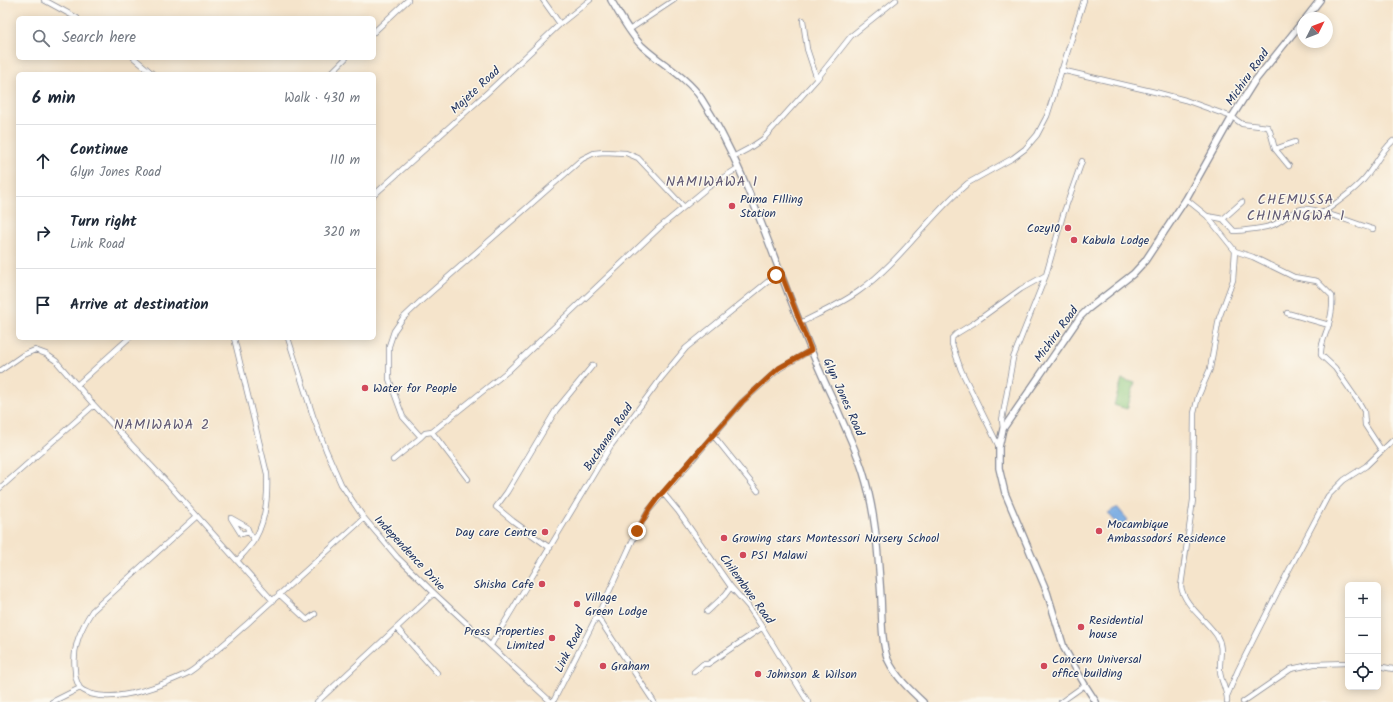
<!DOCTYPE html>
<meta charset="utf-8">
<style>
body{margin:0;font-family:Kalam,sans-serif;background:#f6f6f7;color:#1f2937}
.controls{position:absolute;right:12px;bottom:12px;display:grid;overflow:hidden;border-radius:6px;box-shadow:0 2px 10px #0003}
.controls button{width:36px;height:36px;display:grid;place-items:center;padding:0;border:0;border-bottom:1px solid #e0e1e3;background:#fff;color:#1f2937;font:20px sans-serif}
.compass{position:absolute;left:1297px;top:12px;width:36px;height:36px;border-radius:50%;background:#fff;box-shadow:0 2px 10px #0003;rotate:48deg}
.stop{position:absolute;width:12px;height:12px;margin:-9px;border:3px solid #b45309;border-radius:50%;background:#fff}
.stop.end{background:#b45309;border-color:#fff;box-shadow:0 1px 4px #0008}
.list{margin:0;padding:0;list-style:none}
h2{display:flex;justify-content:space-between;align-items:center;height:52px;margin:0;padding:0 16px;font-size:17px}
h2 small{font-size:13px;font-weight:400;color:#747a83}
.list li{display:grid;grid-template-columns:26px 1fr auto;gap:12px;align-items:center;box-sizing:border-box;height:72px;padding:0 16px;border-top:1px solid #e0e1e3}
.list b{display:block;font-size:15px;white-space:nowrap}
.list p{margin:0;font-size:13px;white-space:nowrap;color:#747a83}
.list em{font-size:13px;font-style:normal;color:#747a83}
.icon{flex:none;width:22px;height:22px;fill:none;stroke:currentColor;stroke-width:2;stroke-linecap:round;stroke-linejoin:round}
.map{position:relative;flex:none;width:1393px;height:702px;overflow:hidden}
.search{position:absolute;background:#fff;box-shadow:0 2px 10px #0003;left:16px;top:16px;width:360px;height:44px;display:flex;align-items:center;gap:10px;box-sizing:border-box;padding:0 14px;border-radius:6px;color:#747a83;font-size:15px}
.panel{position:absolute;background:#fff;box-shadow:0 2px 10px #0003;left:16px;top:72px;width:360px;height:268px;border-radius:6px}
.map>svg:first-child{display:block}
.green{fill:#8dc97f;stroke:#547c6e}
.water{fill:#75a9e2;stroke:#486ca0}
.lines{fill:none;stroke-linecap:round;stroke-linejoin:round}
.minor-casing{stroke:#888a94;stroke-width:6}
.tertiary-casing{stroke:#888a94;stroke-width:8}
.minor{stroke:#fff;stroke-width:4.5}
.tertiary{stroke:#fff;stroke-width:5.5}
.route{stroke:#b45309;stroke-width:5}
.poi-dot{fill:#d1495b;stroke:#fbf7ec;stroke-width:1.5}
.labels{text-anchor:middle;stroke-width:3;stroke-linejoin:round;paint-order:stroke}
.street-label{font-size:12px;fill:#1b2f5e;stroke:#fbf7ec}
.poi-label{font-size:12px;fill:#1b2f5e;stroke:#fbf7ec;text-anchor:start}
.quarter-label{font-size:14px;letter-spacing:1px;fill:#5f5873;stroke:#fbf7ec}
</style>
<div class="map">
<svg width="1393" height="702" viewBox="0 0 1393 702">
<rect width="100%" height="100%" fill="#fbf7ec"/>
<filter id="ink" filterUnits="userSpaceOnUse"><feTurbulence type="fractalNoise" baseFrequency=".025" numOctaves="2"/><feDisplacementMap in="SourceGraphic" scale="8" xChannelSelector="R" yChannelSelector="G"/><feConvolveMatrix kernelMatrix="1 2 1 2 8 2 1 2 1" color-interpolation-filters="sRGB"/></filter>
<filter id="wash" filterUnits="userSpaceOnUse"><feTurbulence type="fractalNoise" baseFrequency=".012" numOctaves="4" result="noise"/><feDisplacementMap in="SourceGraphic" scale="16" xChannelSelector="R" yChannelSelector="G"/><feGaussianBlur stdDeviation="0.9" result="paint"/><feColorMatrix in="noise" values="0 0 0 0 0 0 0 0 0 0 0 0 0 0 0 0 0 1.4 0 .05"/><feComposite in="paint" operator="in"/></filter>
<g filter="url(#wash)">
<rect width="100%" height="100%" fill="#f5e4cb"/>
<path class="green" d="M1122,379L1135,383L1127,409L1114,405Z"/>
<path class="water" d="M1117,507L1128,520L1120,527L1108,513Z"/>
</g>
<g filter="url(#ink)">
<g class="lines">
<defs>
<path id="minor" d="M44,0L77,18
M543,0L560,24
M803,20L807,49L817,79
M629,30L674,0
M374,32L408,0
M134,58L153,74
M1061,70L1155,92L1185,100L1232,117L1242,124L1268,127L1270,131L1275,149L1289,166
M330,74L346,58
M1275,149L1295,142
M733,157L748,149L763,139L817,79L851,36L896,0
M374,195L488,92L560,24L590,0
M1186,199L1207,216L1223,219L1234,231C1241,231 1266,228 1273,225C1283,221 1291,211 1302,209C1314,207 1359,225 1373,229
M684,207L638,158L626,153L604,152L594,153L582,159L421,301L403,318L394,331L389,346V379L403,417L421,437L425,433L432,432L508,371L660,227L707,188L738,168
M1323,213C1337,202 1353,192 1364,179C1375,167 1380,152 1393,141
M1207,216L1235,251L1253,257L1294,277L1317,281L1332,296C1333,306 1331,317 1328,327C1325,336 1320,345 1321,355L1335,368L1360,404L1364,411L1365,425L1382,451
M1223,219L1242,202
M1287,313L1329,325
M800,323C820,313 841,304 859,291C898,263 924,223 959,191L968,183L1013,158L1025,149L1037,135L1047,116L1084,0
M234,338L267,474C268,495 266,520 255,539C250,547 243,554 237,561
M288,338L313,416L326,450L341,484L364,518L397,557L434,593L551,702
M0,371L23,355L35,350L46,354L56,361L94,405
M77,385L129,338
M1003,429L1002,420L1013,358L1046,275L1063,215L1082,161
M432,432L468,479
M713,435L758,491
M999,447L961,370L952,344V338L956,334L974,323L1021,289L1046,275
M393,460L421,437
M0,488L94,405L163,478L197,516
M663,493L678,511L731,587L748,606L764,630L808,702
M249,532L241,534L231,518L247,527L249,532L254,540
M550,548L513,521L496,507L507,492L556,410L593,365
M279,594L307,620L315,614
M273,601L197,516L92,611C80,630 72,648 75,671C75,676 77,683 80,688C83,691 87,692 91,694C119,702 160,686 186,674C192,671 198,666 203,661C219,649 234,635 249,622C287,587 326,553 364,518
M707,612L725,595L731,587
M597,616L654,702
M397,628L437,673
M491,645L610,447L662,377L686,348L776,275L781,273
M1378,666L1393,669
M694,672L703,664H708L763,627
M1227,696L1238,670L1280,587L1328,496L1344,480L1366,466L1393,440
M52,702L80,688
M317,702L434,593
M553,702L609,592L637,531L649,510L742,402L779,369L811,350
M1061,702L1085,685
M1227,702C1228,692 1221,682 1220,672C1219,660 1224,647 1217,636C1207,621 1183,604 1181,586L1193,500L1194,413L1198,397L1210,369L1219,318L1233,280L1235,251
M1243,702L1291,669L1314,664L1348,663"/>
<path id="tertiary" d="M611,0C620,15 629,33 642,46C661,64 686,76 701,98C745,166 769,248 800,323C811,351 823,379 836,406C845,428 856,449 863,472C876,513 878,554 881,597C882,617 881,641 888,660C896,677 910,690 923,702
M1306,18L1320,0
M1096,702L1085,685L1064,648L1047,592L1005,493L999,468V447L1003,429L1080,317L1088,309L1133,274L1145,261L1186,199L1232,117L1254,82L1303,21"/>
</defs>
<use href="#minor" class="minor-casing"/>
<use href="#tertiary" class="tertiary-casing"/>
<use href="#minor" class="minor"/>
<use href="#tertiary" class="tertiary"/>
</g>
</g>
<g class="lines" filter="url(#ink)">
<path class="route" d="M637,531L649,510L657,499L742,402L779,368L811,350L781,273L776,275"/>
</g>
<g class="poi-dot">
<circle cx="732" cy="206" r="4"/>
<circle cx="1068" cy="228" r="4"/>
<circle cx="1074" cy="240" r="4"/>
<circle cx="365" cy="388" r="4"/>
<circle cx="1099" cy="531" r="4"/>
<circle cx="545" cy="532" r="4"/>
<circle cx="724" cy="538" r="4"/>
<circle cx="743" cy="555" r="4"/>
<circle cx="542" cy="584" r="4"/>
<circle cx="577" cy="604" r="4"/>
<circle cx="1081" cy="627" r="4"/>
<circle cx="552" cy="638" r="4"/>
<circle cx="603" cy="666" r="4"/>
<circle cx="1044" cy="666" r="4"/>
<circle cx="758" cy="674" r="4"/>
</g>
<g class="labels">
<g class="street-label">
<text transform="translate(1247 77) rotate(-55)" y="4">Michiru Road</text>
<text transform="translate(475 90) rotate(-43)" y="4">Majete Road</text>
<text transform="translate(1056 334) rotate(-54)" y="4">Michiru Road</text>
<text transform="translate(844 397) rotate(66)" y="4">Glyn Jones Road</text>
<text transform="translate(608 437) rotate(-56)" y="4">Buchanan Road</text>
<text transform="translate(410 553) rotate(47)" y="4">Independence Drive</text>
<text transform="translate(747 589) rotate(54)" y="4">Chilembwe Road</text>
<text transform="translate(569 649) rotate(-63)" y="4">Link Road</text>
</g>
<g class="poi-label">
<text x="740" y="203">Puma FIlling<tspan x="740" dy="14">Station</tspan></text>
<text x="1060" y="232" text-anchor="end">Cozy10</text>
<text x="1082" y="244">Kabula Lodge</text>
<text x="373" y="392">Water for People</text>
<text x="1107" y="528">Mocambique<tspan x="1107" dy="14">Ambassodorś Residence</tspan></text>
<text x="537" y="536" text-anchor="end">Day care Centre</text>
<text x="732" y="542">Growing stars Montessori Nursery School</text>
<text x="751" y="559">PSI Malawi</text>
<text x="534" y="588" text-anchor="end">Shisha Cafe</text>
<text x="585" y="601">Village<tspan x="585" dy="14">Green Lodge</tspan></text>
<text x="1089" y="624">Residential<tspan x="1089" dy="14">house</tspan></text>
<text x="544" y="635" text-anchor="end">Press Properties<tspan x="544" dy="14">Limited</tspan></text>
<text x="1052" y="663">Concern Universal<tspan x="1052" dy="14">office building</tspan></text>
<text x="611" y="670">Graham</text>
<text x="766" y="678">Johnson &amp; Wilson</text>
</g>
<g class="quarter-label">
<text x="712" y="186">NAMIWAWA 1</text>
<text x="1296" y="204">CHEMUSSA<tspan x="1296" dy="16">CHINANGWA 1</tspan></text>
<text x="162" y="429">NAMIWAWA 2</text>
</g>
</g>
</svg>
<div class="controls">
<button>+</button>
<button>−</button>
<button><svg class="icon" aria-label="locate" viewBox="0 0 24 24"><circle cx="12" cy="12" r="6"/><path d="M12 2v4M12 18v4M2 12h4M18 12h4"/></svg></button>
</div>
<svg class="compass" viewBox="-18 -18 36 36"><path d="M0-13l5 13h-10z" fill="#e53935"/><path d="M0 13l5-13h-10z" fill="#747a83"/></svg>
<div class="stop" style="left:776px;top:275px"></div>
<div class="stop end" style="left:637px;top:531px"></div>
<div class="search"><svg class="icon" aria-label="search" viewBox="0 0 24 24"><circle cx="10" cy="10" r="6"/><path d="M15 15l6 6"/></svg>Search here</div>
<section class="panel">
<h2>6 min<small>Walk · 430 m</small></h2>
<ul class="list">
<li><svg class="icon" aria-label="ahead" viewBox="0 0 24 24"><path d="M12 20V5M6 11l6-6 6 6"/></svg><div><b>Continue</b><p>Glyn Jones Road</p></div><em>110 m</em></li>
<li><svg class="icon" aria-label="right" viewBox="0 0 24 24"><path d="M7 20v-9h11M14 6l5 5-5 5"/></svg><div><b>Turn right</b><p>Link Road</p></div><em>320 m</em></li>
<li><svg class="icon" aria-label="arrive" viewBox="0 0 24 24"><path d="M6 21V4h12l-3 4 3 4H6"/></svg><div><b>Arrive at destination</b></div></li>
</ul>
</section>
</div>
